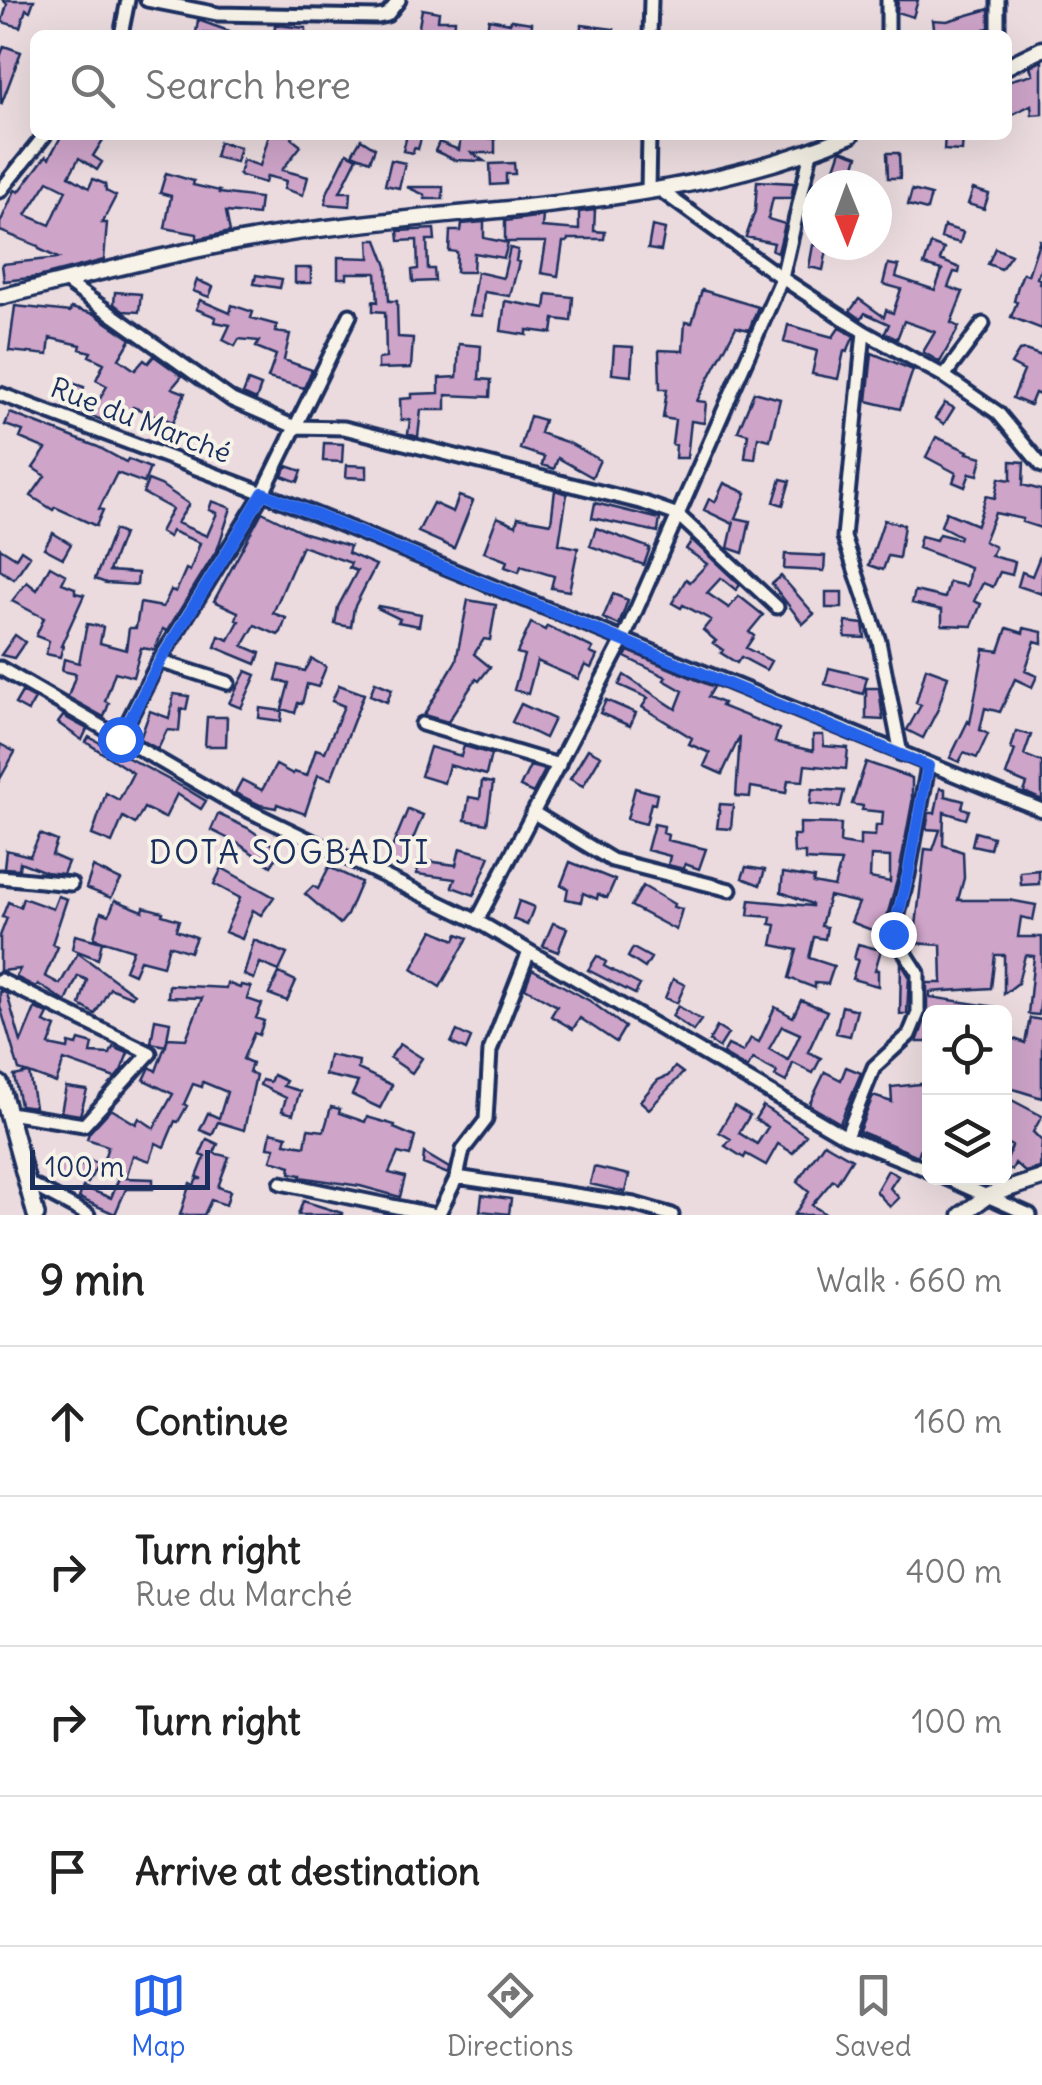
<!DOCTYPE html>
<meta charset="utf-8">
<style>
body{margin:0;font-family:Delius,sans-serif;background:#f6f6f6;color:#222}
.controls{position:absolute;right:30px;bottom:30px;display:grid;overflow:hidden;border-radius:15px;box-shadow:0 10px 40px #0002}
.controls button{width:90px;height:90px;display:grid;place-items:center;padding:0;border:0;border-bottom:2px solid #e0e0e0;background:#fff;color:#222;font:50px sans-serif}
.compass{position:absolute;left:802px;top:170px;width:90px;height:90px;border-radius:50%;background:#fff;box-shadow:0 10px 40px #0002;rotate:179deg}
.scale{position:absolute;left:30px;bottom:25px;width:180px;box-sizing:border-box;padding-left:10px;border:5px solid #1b2f5e;border-top:0;font-size:28px;line-height:35px;white-space:nowrap;color:#1b2f5e;-webkit-text-stroke:8px #f7f3e8;paint-order:stroke}
.stop{position:absolute;width:30px;height:30px;margin:-22px;border:8px solid #2563eb;border-radius:50%;background:#fff}
.stop.end{background:#2563eb;border-color:#fff;box-shadow:0 2px 10px #0008}
.list{margin:0;padding:0;list-style:none}
h2{display:flex;justify-content:space-between;align-items:center;height:130px;margin:0;padding:0 40px;font-size:42px}
h2 small{font-size:32px;font-weight:400;color:#767676}
.list li{display:grid;grid-template-columns:65px 1fr auto;gap:30px;align-items:center;box-sizing:border-box;height:150px;padding:0 40px;border-top:2px solid #e0e0e0}
.list b{display:block;font-size:38px;white-space:nowrap}
.list p{margin:0;font-size:32px;white-space:nowrap;color:#767676}
.list em{font-size:32px;font-style:normal;color:#767676}
.icon{flex:none;width:55px;height:55px;fill:none;stroke:currentColor;stroke-width:2;stroke-linecap:round;stroke-linejoin:round}
.map{position:relative;flex:none;width:1042px;height:1215px;overflow:hidden}
.search{position:absolute;background:#fff;box-shadow:0 10px 40px #0002;left:30px;right:30px;top:30px;height:110px;display:flex;align-items:center;gap:25px;box-sizing:border-box;padding:0 35px;border-radius:15px;color:#767676;font-size:38px}
.sheet{height:730px;background:#fff}
nav{display:flex;justify-content:space-around;align-items:center;box-sizing:border-box;height:140px;border-top:2px solid #e0e0e0;background:#fff;font-size:28px;color:#767676}
nav a{display:grid;justify-items:center;gap:5px}
nav .on{color:#2563eb}
.map>svg:first-child{display:block}
.building{fill:#cea4c9;stroke:#1b2f5e;stroke-width:2.5;fill-rule:evenodd}
.lines{fill:none;stroke-linecap:round;stroke-linejoin:round}
.minor-casing{stroke:#1b2f5e;stroke-width:19}
.tertiary-casing{stroke:#1b2f5e;stroke-width:21}
.secondary-casing{stroke:#1b2f5e;stroke-width:22}
.minor{stroke:#f7f3e8;stroke-width:11}
.tertiary{stroke:#f7f3e8;stroke-width:14}
.secondary{stroke:#f7f3e8;stroke-width:15}
.route{stroke:#2563eb;stroke-width:12}
.labels{text-anchor:middle;stroke-width:8;stroke-linejoin:round;paint-order:stroke}
.street-label{font-size:28px;fill:#1b2f5e;stroke:#f7f3e8}
.quarter-label{font-size:32px;letter-spacing:2.5px;fill:#1b2f5e;stroke:#f7f3e8}
</style>
<div class="map">
<svg width="1042" height="1215" viewBox="0 0 1042 1215">
<rect width="100%" height="100%" fill="#ebdbdf"/>
<filter id="ink" filterUnits="userSpaceOnUse"><feTurbulence type="fractalNoise" baseFrequency=".01" numOctaves="2"/><feDisplacementMap in="SourceGraphic" scale="20" xChannelSelector="R" yChannelSelector="G"/><feConvolveMatrix kernelMatrix="1 2 1 2 8 2 1 2 1" color-interpolation-filters="sRGB"/></filter>
<g filter="url(#ink)">
<path class="building" d="M3,0H34L30,11L26,9L20,27L2,22L7,4Z
M898,0H918L913,17L897,12Z
M422,9L439,12L438,20H455L454,35L418,32Z
M989,9V28L984,29L986,35H935L933,20L947,21Z
M489,19L510,23L511,20L532,23L531,35H486Z
M198,20L237,34V35L196,33Z
M275,25L306,28V35H274Z
M582,25L614,29L613,35H581Z
M4,46L21,52L1,105L0,57Z
M1042,61V114L1032,115L1031,105L1007,117V81L1033,74L1030,67Z
M62,135H106L93,156L102,162L97,170L79,158L69,176L89,188L93,179L105,184L106,191L116,196L102,223H107L104,260L38,277L4,281L2,264L58,258L39,249L38,246L0,231V223L15,190L19,192L46,156L49,158ZM48,181L66,190L50,225L26,215Z
M269,135H293L292,139L301,146L282,170L308,177L303,195L284,189L286,181L267,176L265,183L239,175L243,160L260,166Z
M407,135H422L418,149L414,148L413,153L403,151Z
M461,135L495,139V153H472L484,161L455,160L435,151L439,142L459,150Z
M945,135H963L962,151L944,150Z
M361,139L375,148L370,161L352,154Z
M219,142L240,147L236,162L215,157Z
M841,150L858,156L852,176L834,171Z
M347,153L357,158L340,192H351L350,206L326,204L327,193Z
M887,153H899L900,178H888Z
M391,160L405,163L399,188L385,185Z
M514,163L515,174H506V184L491,185L490,164Z
M166,173L194,181L193,185L220,191L219,193L260,198L258,215L226,212L230,232L197,239V234L165,228L171,196L160,193Z
M757,181L794,183L791,198H773L768,219L785,224L778,252L772,250L774,243L746,237L755,211Z
M407,187H443V199H425V195Z
M973,189L989,194L984,209L968,204Z
M912,190L931,195L927,210L908,205Z
M595,210L594,231L605,232L604,239H568L567,242H563L558,276L541,273L546,242H505V221L543,216L542,227L579,230V212Z
M484,222V238L508,243L504,258L474,253L473,272H456L457,252L449,251L450,231H461L462,224Z
M652,226L665,229L661,251L648,249Z
M944,226L963,232L960,243L941,238Z
M434,229L435,240H427L428,269H434L435,281L413,282L412,270L418,269L417,240L399,241L398,231Z
M1040,239L1042,264L1037,278L1040,279L1039,284L1042,285V329L1011,317L1017,302L1014,301L1018,286L1023,273L1028,275Z
M369,240H377L387,266L389,301H397L398,337L413,338L411,368L378,369V359L386,358L385,312L373,311V301L378,302L376,273H347V278H338V257L370,258Z
M931,244L944,249L940,260L960,268L959,273L954,272L948,287L963,292L951,323L959,327L940,362L923,352L935,332L904,321L897,339L885,333L889,324L865,313L861,319L850,311L859,299L884,317L886,310L893,313L901,289L883,284L888,264L899,266L896,277L935,290L942,270L924,265Z
M813,245H828L823,270L809,267Z
M510,248L518,250L516,261L519,262L510,296L484,292L482,316L470,315L477,272L503,278Z
M995,248L1011,255L1001,269L988,264Z
M295,268H311V283H295Z
M256,275L282,279L280,288L254,284Z
M197,280L213,287L209,297L193,291Z
M702,290L758,307L749,330L736,327L697,401L706,402L704,423L691,421L687,458H675L676,445L672,444L675,420L663,418L667,389H660L659,350L683,351L685,322L692,323Z
M115,292L141,294L139,312L123,311L114,304Z
M547,294L573,297L571,321L554,319L552,333L527,330V335L501,331L505,301L545,308Z
M200,300L230,313L232,305L253,312L251,318L277,325L275,332L290,334L284,360L312,370L304,388L268,378L276,355L256,347L259,341L239,339L235,346L223,340L230,325L215,322L216,317L196,309Z
M15,306L70,312L71,308L94,314L131,339L119,359L135,370L144,360L148,363L154,356L182,376L172,388L185,393L173,422L133,407L131,412L121,408L114,425L84,413L89,403L96,406L107,386L96,380L104,363L89,356L91,352L80,349L81,345L50,338L48,355L9,351Z
M788,325L833,337L839,328L854,336L847,352L844,351L838,379L812,374L817,351L784,342Z
M459,344L481,346L479,379L491,380L490,397L446,395V410H421L418,437L408,434L410,420H401L400,399L412,398V394L439,393V378L457,377Z
M614,346L633,347L631,376L612,374Z
M1025,350L1042,356V396L1035,393L1030,405L1013,398L1024,371L1011,364L1019,351Z
M872,353L913,370L900,409L867,401Z
M63,380L84,387L81,396L60,389Z
M248,381L261,386L256,400L243,394Z
M754,392L780,399L770,440L758,437L755,459L745,458L748,434L738,431Z
M945,403L954,408L944,424L935,418Z
M10,413L98,447L126,462L128,459L150,468L144,483L117,473L99,509L103,510L96,526L55,507L53,510L31,496L45,476L33,468L46,449L20,438L23,431L5,425Z
M530,416L544,420L540,433L569,443L600,460L592,477L558,458L554,469L542,465L544,457L520,449Z
M936,437L968,451L967,453L982,457L978,475L970,473L965,487L953,482L956,473L926,457Z
M324,443L343,444L342,462L323,461Z
M1011,461L1024,462L1023,485L1041,490V528L1022,522L1023,519L995,513L984,541L995,547L991,556L1015,562L1012,575L1000,572L993,587L983,583L974,601L981,604L972,626L942,625V610L912,603L915,591L945,598L949,582L967,586L970,567L918,548L921,536L936,540L939,534L959,539L960,536L941,526L946,512L977,525L986,496L995,498L999,478L1011,480Z
M347,465L367,466V478L346,477Z
M287,466L302,471L298,482L282,476Z
M781,479L790,481L783,505L774,502Z
M148,480L161,485L189,504L177,523L207,536L217,513L209,510L212,501L231,508L218,548L167,631L163,629L155,650L141,648L133,677L115,672L105,701L109,703L104,717L68,697L76,674L62,671L64,659L79,663L87,624L103,627L100,643L126,650L129,628H136L140,603L163,607L171,590L176,592L186,569L190,571L200,543L172,531L169,537L160,532L172,509L143,493Z
M724,483L746,493L736,518L750,521L743,553L728,548L734,521L733,524L704,510L709,499L715,502Z
M555,490L567,494L559,544L578,548L569,591L551,588L554,576L521,566L519,572L505,567L507,561L484,552L497,517L516,525L518,517L551,523Z
M459,496L473,501L454,548L418,532L433,503L453,512Z
M595,503L660,519L658,532L592,518Z
M262,512L305,533L350,546L348,553L376,565L354,608L351,627L335,624L338,607L357,571L349,568L351,563L302,546L273,613L286,618L281,632L278,635L255,625L243,646L260,653L256,664L215,647L219,636L229,640L239,621L236,620L238,612L214,601Z
M884,520L904,525L899,558L888,556L883,570L869,565Z
M596,528L650,548L644,565L590,546Z
M114,530L123,534L109,571L138,573L137,585L106,583L95,579Z
M53,533L71,544L63,558L44,548Z
M692,540L740,585L736,590L721,578L707,593L729,608L739,596L763,615L749,632L754,636L746,648L771,661L766,670L741,657L737,663L721,653L723,650L713,643L716,641L703,630L711,620L683,605L681,608L672,603L686,579L690,582L707,564L686,549Z
M0,548L16,558L21,550L30,556L14,579L0,570Z
M1042,551V594L1018,586L1022,572L1032,576Z
M785,554L825,556L824,571L784,569Z
M50,566L66,575L62,583L75,588V593L84,595L61,646H63L60,657L46,654L49,641L36,636L44,618L12,601L27,582L37,590Z
M781,576L814,614L803,624L772,584Z
M826,592H842V608H826Z
M613,594L628,600L619,625L603,618Z
M468,600L496,605L490,640L484,639L474,654L490,667L479,681L476,679L448,722L424,715L456,661Z
M378,606L421,614L419,626L398,622L400,619L377,608Z
M846,622L863,624L865,638L845,637Z
M531,623L545,630L547,626L593,648L590,653L597,656L591,668L585,665L578,679L537,661L528,694L514,690L524,655L517,653Z
M1007,628L1023,633L1024,628L1042,632V643L1035,641L1025,671L1037,676L1032,687L1015,679L1000,712L985,708L980,730L988,734L977,758L964,753L959,762L950,758L968,721L970,723L984,649L999,651Z
M15,635L25,642L14,658L1,655Z
M628,651L714,687L708,697L723,703L721,706L779,729L775,742L813,751V735H823L824,746L848,748L846,769L805,765L803,781L788,780L786,793L751,787L750,797L736,796L740,736L722,774L704,766L710,753L689,744L692,738L642,707L648,698L619,685L624,675L676,709L683,691L664,680L666,677L625,657Z
M312,659L326,667L318,687L307,684L302,704L298,703L295,713L282,709L289,683L276,680L280,665L305,671Z
M829,668L867,677L863,694L825,684Z
M926,668L948,676L938,709L923,738L907,730L921,705L916,703Z
M246,671L256,675L241,708L229,703Z
M375,682L392,689L387,702L370,695Z
M339,685L364,694L331,779L318,775L305,814L277,804L276,808L260,805L235,793L242,780L262,790L276,765L293,774L294,772L307,776L316,749L325,752L344,706L332,701Z
M866,688H879L883,720L866,719Z
M22,692L35,699L28,711L15,704Z
M174,694L189,696L186,710L181,709L179,731L167,730L158,749L140,739L150,711L169,718Z
M606,700L636,713L630,726L600,713Z
M521,704L554,719L545,738L512,722Z
M260,708L282,711L281,721L259,718Z
M63,716L87,729L82,740L58,723Z
M207,717H227L226,746H205Z
M1016,731L1031,735L1024,755L1042,762V800L1024,792L1027,784L1006,775L1015,750L1011,749Z
M89,737L188,790L206,801L201,809L177,794L165,818L144,808L135,824L123,817L112,843L92,835L106,793L119,800L133,773L86,742Z
M0,744L15,752L0,779Z
M464,746L491,754L486,775L449,765L444,783L421,776L430,747L461,756Z
M588,749L601,756L583,786L570,779Z
M866,762L912,778V803L899,873L882,934L851,922L859,903L829,896L821,926L827,927L825,939L814,937L809,958L834,966L828,984L815,983V988L789,978L797,950L772,945L776,925L770,924L771,917L748,915L750,900L812,906V904L781,892L783,873L814,878L813,883L834,887L841,862L805,860V853H794L793,835H800V823L841,824L840,843L860,846V835L875,836L876,825H882L883,812L862,810L863,806L852,804ZM871,856L890,857V882L870,878Z
M530,766L545,770L533,793L520,787Z
M482,781L493,783L487,824L465,820L469,797L480,799Z
M635,788L657,794L655,804L651,803L646,824L627,819Z
M940,788L945,789V796L964,801L962,808L969,810L966,819L944,812L943,845L963,852L964,878L958,900H1009L1036,905L1033,920L1021,917L1018,937H1042V986L1039,1015L1028,1014L1034,956L1025,955L1018,983L1004,994V955H995L991,988L930,992V997L996,1007L995,1012L933,1010L928,1018V1042H917L927,1014V983H942L941,945L914,943L925,849L933,850L940,830L926,829L929,813H935Z
M812,789L844,791L840,807L810,804Z
M720,804L733,805L731,829L717,828Z
M408,809L423,815L401,868L386,862Z
M218,814L248,828L281,851L271,866L239,844L211,830Z
M654,824L664,826L663,833L668,835L667,840L706,849L699,869L685,864L684,869L668,865L670,856L647,850Z
M975,832L993,837L990,849L972,845Z
M40,834L57,841L52,855L68,862L63,874L46,872L20,862L19,869L4,868L6,850L30,856Z
M460,848L490,856L474,895L452,887L455,879L417,874L419,860L456,865Z
M570,862L615,880L607,898L598,894L597,899L583,893L581,902L566,899L568,888L561,885Z
M93,867L121,880L111,898L86,888Z
M329,867L361,882L347,915L340,924L305,894L313,886L318,889Z
M746,867L765,870L760,885L742,878Z
M222,868L274,897L261,915L253,910L242,939L225,932L240,898L214,884Z
M1039,870V884L1021,885L1020,872Z
M643,886L674,904L673,907L682,909L676,930L631,906Z
M58,896L67,899L52,944L58,947L45,976L60,984L78,953L134,994L132,997L110,988L95,1014L80,1005L87,980L78,976L66,1002L38,984L36,987L16,977L20,969L0,971V936L7,918L2,917L8,902L20,907L23,898L53,909Z
M115,900L143,911L144,907L163,912L162,915L179,920L176,930L196,937L190,952L169,945L163,966L140,960L134,974L125,970L133,950L94,938L101,912L109,915Z
M519,901L534,907L527,925L513,919Z
M553,923L567,928L558,952L543,946Z
M433,930L455,940L458,934L468,938L440,987L412,969Z
M75,935L102,942L98,959L72,949Z
M254,940L287,954L279,971L260,963L254,979L244,975Z
M858,944L881,950L875,970H878V986L852,979L858,960L854,959Z
M633,948L651,958L645,968L628,957Z
M597,956L606,962L604,966L640,985L635,994L588,970Z
M901,963L909,976L907,1014H900Z
M532,969L590,1001L625,1027L616,1042L580,1018L573,1029L551,1016L557,1006L525,988Z
M279,973L296,981L287,1001L269,994Z
M673,979L685,985L677,1003L665,998Z
M227,983L240,988L241,985L251,987L247,999L262,1004L256,1018L264,1021L259,1035L254,1033L243,1059L252,1063L249,1072L256,1075L244,1130L218,1122L212,1135L200,1130L208,1113L219,1118L227,1092L203,1082L202,1087L193,1084L184,1104L187,1106L178,1122L175,1121L164,1147L156,1143L150,1161L133,1155L126,1178L153,1179V1189H126L115,1214L79,1198L83,1187L111,1198L119,1178L100,1172L108,1146L87,1139L89,1133L111,1109L136,1124L139,1118L154,1128L173,1094L144,1080L150,1067L156,1071L168,1038L186,1039L202,998L168,997L169,985L226,988Z
M0,990L7,994L21,1042L35,1008L48,1014L44,1022L56,1027L49,1045L68,1049L69,1043L77,1045L79,1040L93,1044L91,1053L110,1054L113,1047L128,1053L121,1071L115,1078L64,1060L56,1083L29,1073L35,1107L20,1105L14,1076L28,1073L19,1070L0,1006Z
M801,1000L827,1011L808,1052L821,1058L813,1073L793,1063L786,1082L775,1076L777,1072L753,1059L747,1068L723,1054L728,1045L743,1052L751,1038L759,1042L775,1007L793,1017ZM782,1026L800,1034L788,1060L769,1049Z
M678,1006L701,1020L693,1031L672,1016Z
M842,1006L857,1010L850,1036L836,1033Z
M1030,1018L1042,1020V1098L1010,1088L1011,1078L1004,1075V1035L1025,1043Z
M155,1019L170,1022L166,1046L151,1043Z
M717,1027L728,1034L719,1048L709,1041Z
M457,1031L471,1038L466,1050L451,1043Z
M400,1044L422,1058L412,1073L390,1058Z
M329,1055L359,1061L358,1069L392,1085L380,1108L352,1095L358,1082L325,1075Z
M675,1067L683,1073L649,1109L640,1101L658,1080L668,1076Z
M846,1067L861,1073L840,1123L809,1105L825,1072L841,1080Z
M273,1075L286,1081L283,1086L300,1091L293,1114L282,1111L286,1098L260,1085L262,1080L270,1082Z
M930,1083V1143L923,1142L918,1156L859,1131L873,1096L892,1102L891,1087Z
M66,1087L87,1090L80,1115L61,1112Z
M1008,1098L1042,1116L1033,1132L1042,1141L1040,1168L1025,1172L1015,1163L1012,1170L1004,1167L1012,1146L1004,1142V1111Z
M734,1106L750,1115L739,1133L757,1144L768,1127L755,1119L763,1106L806,1135L793,1153L778,1144L766,1165L746,1154L744,1158L725,1146L731,1139L719,1132Z
M331,1107L340,1109L339,1113L365,1122L367,1117L395,1125L394,1128L415,1137L410,1156L398,1153L389,1173L405,1177L400,1197L360,1186L300,1177L301,1175L290,1173L291,1166L271,1160L275,1148L268,1147L271,1132L287,1136L285,1143L305,1146L308,1129L324,1131Z
M207,1139L218,1144L214,1153L229,1157L218,1187L230,1191L226,1205L211,1200L204,1215H180L190,1183L194,1185L197,1179H202L197,1177L205,1157L200,1155Z
M824,1143L852,1159L837,1183L833,1180L812,1205L827,1215H794L809,1192L797,1182Z
M424,1153L449,1168L448,1174L423,1164Z
M62,1157L80,1166L85,1157L98,1164L88,1183L70,1173L66,1180L54,1174Z
M594,1167L629,1175L625,1192L590,1184Z
M888,1170L898,1176L890,1188L899,1198L890,1207L876,1191Z
M482,1195L511,1199L509,1214L480,1211Z
M303,1201L342,1213V1215H298Z"/>
<g class="lines">
<defs>
<path id="minor" d="M147,0L218,14L377,17L387,15L399,0
M888,0V35
M121,35L128,0
M650,35L651,0
M998,35V0
M660,190L782,278L864,332L944,376L998,413L1042,466
M0,191L45,135
M648,191L649,135
M65,281L232,400L295,427L344,428L644,503L678,515L777,607
M864,332L844,537L879,641L901,754
M944,376L983,324
M0,394L263,493L1042,810
M159,661L228,683
M0,668L231,802L477,921L846,1137L930,1171
M422,724L559,765
M119,739L159,661L263,493L350,315
M534,813L612,860L730,890
M0,877L71,884
M477,921L623,640L782,278L811,152
M0,980L150,1053L84,1125L9,1113
M846,1137L874,1067L909,1035L918,1013V973L893,934L908,875L928,766
M457,1177L634,1204L672,1215
M946,1178L1030,1215
M28,1183L88,1215
M281,1183L435,1215
M438,1215L457,1177L463,1150L486,1120L490,1051L528,954"/>
<path id="tertiary" d="M1007,66L1042,49
M0,297C93,274 188,248 283,234C472,205 673,211 851,135
M961,1215L989,1195L1042,1178"/>
<path id="secondary" d="M0,1084L36,1215"/>
</defs>
<use href="#minor" class="minor-casing"/>
<use href="#tertiary" class="tertiary-casing"/>
<use href="#secondary" class="secondary-casing"/>
<use href="#minor" class="minor"/>
<use href="#tertiary" class="tertiary"/>
<use href="#secondary" class="secondary"/>
</g>
</g>
<g class="lines" filter="url(#ink)">
<path class="route" d="M120,739L160,661L263,493L928,766L908,875L893,934"/>
</g>
<g class="labels">
<g class="street-label">
<text transform="translate(141 420) rotate(21)" y="10">Rue du Marché</text>
</g>
<g class="quarter-label">
<text x="290" y="864">DOTA SOGBADJI</text>
</g>
</g>
</svg>
<div class="controls">
<button><svg class="icon" aria-label="locate" viewBox="0 0 24 24"><circle cx="12" cy="12" r="6"/><path d="M12 2v4M12 18v4M2 12h4M18 12h4"/></svg></button>
<button><svg class="icon" aria-label="layers" viewBox="0 0 24 24"><path d="M12 4l9 5-9 5-9-5zM3 14l9 5 9-5"/></svg></button>
</div>
<svg class="compass" viewBox="-18 -18 36 36"><path d="M0-13l5 13h-10z" fill="#e53935"/><path d="M0 13l5-13h-10z" fill="#767676"/></svg>
<div class="scale">100 m</div>
<div class="stop" style="left:120px;top:739px"></div>
<div class="stop end" style="left:893px;top:934px"></div>
<div class="search"><svg class="icon" aria-label="search" viewBox="0 0 24 24"><circle cx="10" cy="10" r="6"/><path d="M15 15l6 6"/></svg>Search here</div>
</div>
<section class="sheet">
<h2>9 min<small>Walk · 660 m</small></h2>
<ul class="list">
<li><svg class="icon" aria-label="ahead" viewBox="0 0 24 24"><path d="M12 20V5M6 11l6-6 6 6"/></svg><div><b>Continue</b></div><em>160 m</em></li>
<li><svg class="icon" aria-label="right" viewBox="0 0 24 24"><path d="M7 20v-9h11M14 6l5 5-5 5"/></svg><div><b>Turn right</b><p>Rue du Marché</p></div><em>400 m</em></li>
<li><svg class="icon" aria-label="right" viewBox="0 0 24 24"><path d="M7 20v-9h11M14 6l5 5-5 5"/></svg><div><b>Turn right</b></div><em>100 m</em></li>
<li><svg class="icon" aria-label="arrive" viewBox="0 0 24 24"><path d="M6 21V4h12l-3 4 3 4H6"/></svg><div><b>Arrive at destination</b></div></li>
</ul>
</section>
<nav>
<a class="on"><svg class="icon" aria-label="map" viewBox="0 0 24 24"><path d="M3 6l6-2 6 2 6-2v14l-6 2-6-2-6 2zM9 4v14M15 6v14"/></svg>Map</a>
<a><svg class="icon" aria-label="directions" viewBox="0 0 24 24"><path d="M12 3l9 9-9 9-9-9zM9 14v-3h6M13 9l2 2-2 2"/></svg>Directions</a>
<a><svg class="icon" aria-label="saved" viewBox="0 0 24 24"><path d="M7 4h10v16l-5-4-5 4z"/></svg>Saved</a>
</nav>
